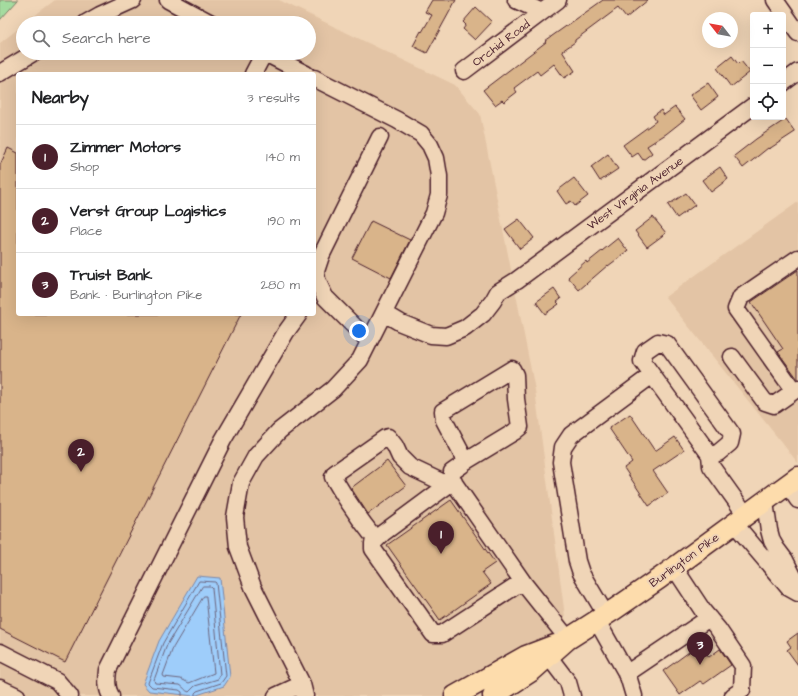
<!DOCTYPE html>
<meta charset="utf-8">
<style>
body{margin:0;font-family:"Architects Daughter",sans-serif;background:#f2f2f2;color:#202124}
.controls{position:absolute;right:12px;top:12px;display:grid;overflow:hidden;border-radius:4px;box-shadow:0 4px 16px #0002}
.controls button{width:36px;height:36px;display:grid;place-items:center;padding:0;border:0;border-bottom:1px solid #e0e0e0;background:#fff;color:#202124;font:20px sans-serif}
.compass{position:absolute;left:702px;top:12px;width:36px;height:36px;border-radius:50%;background:#fff;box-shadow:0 4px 16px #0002;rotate:301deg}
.you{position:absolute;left:359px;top:331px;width:14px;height:14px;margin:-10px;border:3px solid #fff;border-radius:50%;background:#1a73e8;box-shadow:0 0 0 6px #1a73e833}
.badge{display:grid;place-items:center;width:26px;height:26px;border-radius:50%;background:#4a1f2b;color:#fff;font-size:13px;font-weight:700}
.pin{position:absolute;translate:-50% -33px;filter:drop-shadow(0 1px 2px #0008)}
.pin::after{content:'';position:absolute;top:21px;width:14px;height:12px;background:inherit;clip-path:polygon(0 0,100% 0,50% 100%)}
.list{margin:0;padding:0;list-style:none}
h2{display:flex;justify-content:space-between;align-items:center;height:52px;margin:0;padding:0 16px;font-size:17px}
h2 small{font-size:13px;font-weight:400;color:#757577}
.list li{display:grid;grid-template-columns:26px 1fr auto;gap:12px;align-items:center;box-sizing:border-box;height:64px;padding:0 16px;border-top:1px solid #e0e0e0}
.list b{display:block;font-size:15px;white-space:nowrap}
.list p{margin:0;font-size:13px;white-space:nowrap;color:#757577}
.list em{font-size:13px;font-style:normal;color:#757577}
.icon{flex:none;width:22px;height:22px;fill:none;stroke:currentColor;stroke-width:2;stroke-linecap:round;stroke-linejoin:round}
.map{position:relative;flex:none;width:798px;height:696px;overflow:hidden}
.search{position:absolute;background:#fff;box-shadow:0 4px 16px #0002;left:16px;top:16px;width:300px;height:44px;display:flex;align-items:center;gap:10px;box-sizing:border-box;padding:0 14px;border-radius:22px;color:#757577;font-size:15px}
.panel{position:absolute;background:#fff;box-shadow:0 4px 16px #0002;left:16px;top:72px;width:300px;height:244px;border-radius:4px}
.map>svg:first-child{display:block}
.built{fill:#e3c4a5;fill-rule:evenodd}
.green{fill:#a4db9f;stroke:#777d65}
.water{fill:#9ecdfa;stroke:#7c87a7}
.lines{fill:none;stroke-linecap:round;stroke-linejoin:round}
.shore{stroke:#6c657e;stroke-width:1}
.building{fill:#d9b48a;stroke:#4a1f2b}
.minor-casing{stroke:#4a1f2b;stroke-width:19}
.major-casing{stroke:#4a1f2b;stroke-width:23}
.minor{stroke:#f0d5b7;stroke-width:16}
.major{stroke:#fddcac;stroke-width:20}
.labels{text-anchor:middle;stroke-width:4;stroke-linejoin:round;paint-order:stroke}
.street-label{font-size:12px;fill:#4a1f2b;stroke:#f0d5b7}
</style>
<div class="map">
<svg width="798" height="696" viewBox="0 0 798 696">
<rect width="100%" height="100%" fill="#f0d5b7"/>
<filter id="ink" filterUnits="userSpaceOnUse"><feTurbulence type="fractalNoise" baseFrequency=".025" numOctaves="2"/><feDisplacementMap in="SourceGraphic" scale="8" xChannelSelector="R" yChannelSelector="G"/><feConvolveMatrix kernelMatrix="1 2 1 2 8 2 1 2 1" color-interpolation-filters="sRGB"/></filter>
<g filter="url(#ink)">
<path class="built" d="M55,0H279L455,85L480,114L535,390L568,639L455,696H0V43L23,25V53H309V23H25ZM18,74H314V314H18Z
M798,202V463L665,297Z"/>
<path class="green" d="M0,0H18L0,20Z"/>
<path class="water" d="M197,576L220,578L230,677L224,686L194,696L149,691L143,684L159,641Z"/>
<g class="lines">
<path class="shore" d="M203,586H210L212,588L220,675L218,679L195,686L189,692C185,691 184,687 180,685L155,683L154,680L167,645L202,587Z
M204,596H206V597L214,673L189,683L181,679L164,677L163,675L173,648Z
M182,696V692L179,690L152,687L148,683L163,643L199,581H200L215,582L216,583L226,676L221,683L197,691L195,693V696"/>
</g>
<path class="building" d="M432,0H456L427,53L413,46L421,31L422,32L432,15L425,12Z
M603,0H648L626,18L618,8L575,40V42L562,51L575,71L564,78L554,64L540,75L537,71L514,88L517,92L504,102L502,100L495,105L483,90L546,42L545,41Z
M476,7L492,22L475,40L463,29L466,25L463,22Z
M732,56L738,64L741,61L750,72L731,87L717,68Z
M708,83L718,97L701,110L690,95Z
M675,107L685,119L666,134L647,146L652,153L643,160L638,153L632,157L623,145L656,121L653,116L661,110L664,115Z
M786,119L795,132L769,149L768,148L743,168L734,156L756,139Z
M8,148L18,153V314H241L65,662L0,629V165Z
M608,154L618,169L600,181L591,167Z
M720,167L728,179L711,192L702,180Z
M574,178L588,196L575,206L571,201L566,204L557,191Z
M686,193L695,205L677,218L668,205Z
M653,217L666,233L647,247L635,231Z
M519,219L534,238L520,249L505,229Z
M371,221L410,240L391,278L352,258Z
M618,238L628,251L608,266V265L579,290L568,277L586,261L587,263Z
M798,270V379L797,378L778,352L783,349L751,302Z
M554,289L561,299L557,302L559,304L545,314L536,302Z
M630,414L655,451L675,437L684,450L653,471L668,493L649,506L624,468L632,462L609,428Z
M387,461L406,486L368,514L351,488Z
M451,500L495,563L482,572L491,584L440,620L387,545Z
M798,633V665L787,650L791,647L787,641Z
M700,644L709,657L720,649L731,665L704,684L700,681L680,695L663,671Z"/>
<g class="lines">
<defs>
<path id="minor" d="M168,0L211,23
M516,0L542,12
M775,0L798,33
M86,23L100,15L133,0
M265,53L306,74
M464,71L558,0
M0,73L33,53
M253,74L264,53
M783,83L798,72
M798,258L741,297L736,309L794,391L798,388
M384,313L401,323L431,335L446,336L465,328L483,314L493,301L498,292L517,280L753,106
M369,341L325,297L317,280L316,271L321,256L380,137
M732,357L765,402L774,405L794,391
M710,455L718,453L730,443L732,434L667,344L658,342L645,351L642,361L710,455L711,466L746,515
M463,463L514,432L520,427L516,399L515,375L512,369L443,411L444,420L464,458L462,465L452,472V480L525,585
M454,482L448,485L383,533L373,543V549L433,634H442L517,585H525L568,639
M788,485L798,500
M765,502L769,530L772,541L776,548L785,560L798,586
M734,523L789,588L798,593
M376,540C360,520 346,500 333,477L335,473L385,438L388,437L395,446L400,457L410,467L448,485
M674,567L703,611L718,629L743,666L742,690L733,696
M606,615L581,573L577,561L561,462L563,447L571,435L652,375
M597,621L628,676L634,696
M0,652L57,681L70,696
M549,657L568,682L572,696
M626,674L709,618
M0,688L17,696
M111,696C106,688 107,679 108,670L223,440L286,332L299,314
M276,696L302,684
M305,696L302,684L253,587L238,547L235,517L241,483L256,456L279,431L333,389L360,360L434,213L439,195V176L436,158L430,145L421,134L397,120L314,78"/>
<path id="major" d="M455,696L526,656L555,645
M493,696L533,670L568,639L615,609L660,578L798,477"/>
</defs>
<use href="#minor" class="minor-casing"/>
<use href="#major" class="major-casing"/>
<use href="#minor" class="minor"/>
<use href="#major" class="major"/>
</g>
</g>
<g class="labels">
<g class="street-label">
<text transform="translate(501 43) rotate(-37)" y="4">Orchid Road</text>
<text transform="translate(635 193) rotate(-36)" y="4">West Virginia Avenue</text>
<text transform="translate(684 560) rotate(-36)" y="4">Burlington Pike</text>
</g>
</g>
</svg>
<div class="controls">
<button>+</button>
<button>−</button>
<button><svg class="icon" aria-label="locate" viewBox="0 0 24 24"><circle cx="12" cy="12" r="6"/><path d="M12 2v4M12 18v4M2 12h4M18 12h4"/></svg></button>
</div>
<svg class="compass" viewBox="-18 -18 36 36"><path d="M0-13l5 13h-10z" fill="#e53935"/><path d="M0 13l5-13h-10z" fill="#757577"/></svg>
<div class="you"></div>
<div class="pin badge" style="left:441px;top:554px">1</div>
<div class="pin badge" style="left:81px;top:472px">2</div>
<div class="pin badge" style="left:700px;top:665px">3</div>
<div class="search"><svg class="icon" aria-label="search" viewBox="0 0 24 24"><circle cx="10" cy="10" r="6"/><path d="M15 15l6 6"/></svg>Search here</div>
<section class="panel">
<h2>Nearby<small>3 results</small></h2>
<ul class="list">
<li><span class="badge">1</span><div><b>Zimmer Motors</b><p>Shop</p></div><em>140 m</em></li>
<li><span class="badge">2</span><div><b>Verst Group Logistics</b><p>Place</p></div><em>190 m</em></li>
<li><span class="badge">3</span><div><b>Truist Bank</b><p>Bank · Burlington Pike</p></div><em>280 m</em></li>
</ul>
</section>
</div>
